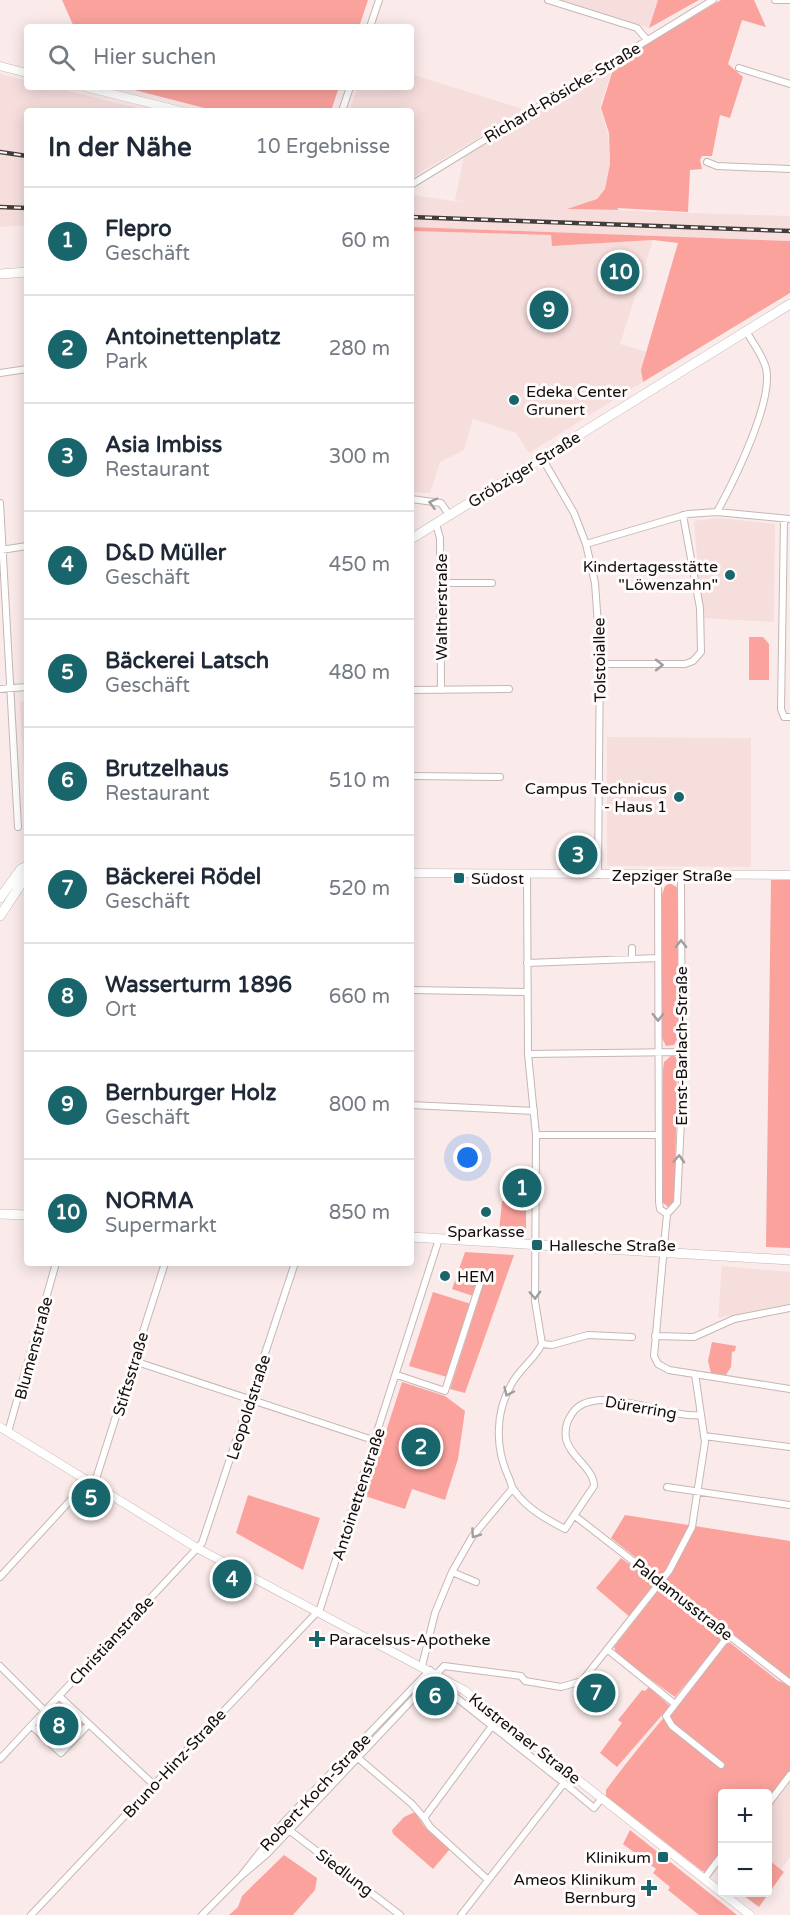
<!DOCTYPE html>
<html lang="de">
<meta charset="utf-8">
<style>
body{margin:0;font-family:"Varela Round",sans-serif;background:#f2f2f3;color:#1f2937}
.controls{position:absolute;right:18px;bottom:18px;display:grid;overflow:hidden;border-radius:6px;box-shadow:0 3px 15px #0003}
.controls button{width:54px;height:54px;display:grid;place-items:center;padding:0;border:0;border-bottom:2px solid #e0e1e3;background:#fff;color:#1f2937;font:30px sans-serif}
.you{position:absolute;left:468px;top:1158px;width:21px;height:21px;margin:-15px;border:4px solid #fff;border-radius:50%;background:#1a73e8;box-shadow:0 0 0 9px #1a73e833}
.badge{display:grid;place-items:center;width:39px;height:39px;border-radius:50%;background:#18666c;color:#fff;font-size:20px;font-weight:700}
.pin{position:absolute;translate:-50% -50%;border:3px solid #fff;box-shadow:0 2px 6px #0006}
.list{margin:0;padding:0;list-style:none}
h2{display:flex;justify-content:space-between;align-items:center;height:78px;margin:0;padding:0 24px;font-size:26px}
h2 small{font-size:20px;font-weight:400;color:#747a83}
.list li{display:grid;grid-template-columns:39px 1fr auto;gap:18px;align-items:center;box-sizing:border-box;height:108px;padding:0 24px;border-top:2px solid #e0e1e3}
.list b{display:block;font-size:22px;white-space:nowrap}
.list p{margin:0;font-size:20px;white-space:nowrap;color:#747a83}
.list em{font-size:20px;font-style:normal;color:#747a83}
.icon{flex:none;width:33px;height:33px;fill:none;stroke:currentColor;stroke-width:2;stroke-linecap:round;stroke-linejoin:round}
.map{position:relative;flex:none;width:790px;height:1915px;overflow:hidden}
.search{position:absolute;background:#fff;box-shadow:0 3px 15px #0003;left:24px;top:24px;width:390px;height:66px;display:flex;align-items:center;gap:15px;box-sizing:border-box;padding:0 21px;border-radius:6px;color:#747a83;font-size:22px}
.panel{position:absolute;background:#fff;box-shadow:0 3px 15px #0003;left:24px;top:108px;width:390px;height:1158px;border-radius:6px}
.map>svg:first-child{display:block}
.built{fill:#f6dedd}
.green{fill:#fba29d}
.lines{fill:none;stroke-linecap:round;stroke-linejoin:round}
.minor-casing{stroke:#c5b7b5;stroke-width:8}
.tertiary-casing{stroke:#c5b7b5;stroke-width:9}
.secondary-casing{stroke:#c5b7b5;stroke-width:10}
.minor{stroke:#fff;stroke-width:6}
.tertiary{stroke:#fff;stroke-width:8}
.secondary{stroke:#fff;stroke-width:9}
.rail-casing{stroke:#423c3b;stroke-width:4.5}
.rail{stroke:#fffcfb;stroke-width:2;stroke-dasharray:7;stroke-linecap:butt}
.oneway{stroke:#a09f9e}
.poi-dot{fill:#18666c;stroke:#fffcfb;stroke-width:2}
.labels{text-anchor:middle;stroke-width:6;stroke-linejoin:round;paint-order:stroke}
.street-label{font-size:16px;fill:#120e0d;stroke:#fffcfb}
.poi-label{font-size:16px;fill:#120e0d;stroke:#fffcfb;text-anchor:start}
</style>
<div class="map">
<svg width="790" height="1915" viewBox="0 0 790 1915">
<rect width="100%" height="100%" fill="#faebea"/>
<path class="built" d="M561,0H658L649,28Z
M614,64L600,107L608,134L610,164L605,189L597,199L569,209L790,216V241L411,227V195L468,203L455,200L464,156Z
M0,74L27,81V87H52L150,111H27V225L0,227Z
M411,74L526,110L411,178V111H349L358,87H411Z
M411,231L551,235L552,246L653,240L620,344L647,352L641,370L643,382L529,453L516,433L473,419L464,450L440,462L430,493L411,492Z
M718,518L775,524L774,622L702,618L694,521Z
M27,701V792L25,793L20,702Z
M607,737L751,738V867L607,866Z
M722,1266L790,1272V1304L718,1318Z
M790,1779V1857L781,1869L768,1859V1807Z"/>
<path class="green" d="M62,0H368L359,27H74Z
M658,0H699L649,28Z
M721,0H754L766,27L742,20L728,64L743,77L730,118L720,115L712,156H702L700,160L702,169L690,170L688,212L617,208L619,210L567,209L597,199L605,189L610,164L609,133L601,108L615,63Z
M123,87H339L331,111H216Z
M411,227L790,241V293L643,382L641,370L678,243L653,240L552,246L551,235L411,231Z
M749,637H763L769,644V680H749Z
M771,880H790V1248L766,1247Z
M670,883L678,888V1038L674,1045L666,1046L662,1038L661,897L665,886Z
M672,1055L677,1058L675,1195L674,1201L668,1207L662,1202L663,1069L664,1062Z
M502,1201L526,1202V1234L499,1233Z
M465,1252L514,1255L465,1393L450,1389L479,1298L452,1289Z
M433,1292L471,1304L447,1377L409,1366Z
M712,1342L736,1346L735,1351L732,1352L731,1367L726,1375L711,1373L708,1361Z
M402,1382L445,1396L465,1411L458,1459L445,1500L412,1489L405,1509L365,1496Z
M248,1495L320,1518L303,1570L236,1533Z
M625,1515L790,1541V1679L611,1538Z
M621,1558L656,1583L631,1618L596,1588Z
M660,1588L725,1636L675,1697L617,1655L614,1647Z
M728,1641L777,1680L790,1686V1772L768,1802V1794H722V1853L706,1872L702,1871L606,1796V1790C644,1738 688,1691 728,1641Z
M649,1687L670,1706L617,1767L600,1753L622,1723L618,1720L642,1690L645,1691Z
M59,1702L83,1724L62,1747L38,1727Z
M415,1812L424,1826L450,1849L433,1869L393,1834L392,1830L404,1817Z
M630,1830L737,1915H699L668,1890L670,1887L653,1873L656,1869L623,1844Z
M284,1855L317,1878L315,1890L293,1915H229L238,1907L242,1896Z
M768,1859L784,1872L759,1907L740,1893H756L760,1895L768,1892Z"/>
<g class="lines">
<defs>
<path id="minor" d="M548,0L637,28L647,40
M775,0H789
M370,27L379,0
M739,68L790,84
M342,111L350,87
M707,162L717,166L790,169
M411,185L713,0
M0,373L27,369
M542,458L574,513L586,544L595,583L600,653L598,875
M411,499L441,503L450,516
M0,503L18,827
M717,512L790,519
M784,519L781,709L784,717H790
M436,524L440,538L441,690
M586,544L688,514L717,512C734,481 774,400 766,368C762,354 753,343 746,331
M1,550L27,546
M441,583H492
M600,664H685L693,661L701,652L700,608L683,515
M0,689L27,687
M411,690L509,689
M411,776L500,777
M527,874L528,1054L536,1135L535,1301L542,1344
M658,875L659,1202L660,1209L667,1214
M681,875L682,1099L677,1203L667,1214L654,1356L658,1364L669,1370L790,1389
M632,958V948
M527,963L658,958
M411,990L527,992
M528,1054L682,1052
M411,1105L534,1111
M536,1135H659
M655,1336L694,1337L734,1319L790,1308
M542,1344C534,1360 519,1369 511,1385C495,1413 495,1449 509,1478C511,1482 511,1487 514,1490C526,1508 546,1519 565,1529L594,1486C594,1468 570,1457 566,1439C565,1431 566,1423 570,1417C589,1378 666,1419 700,1415
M542,1344L552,1345L588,1335L632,1337
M134,1361L376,1441
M397,1375L445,1391L482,1277
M8,1432L56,1263
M704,1436L790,1447
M94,1485L165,1263
M667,1487L790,1505
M575,1516L790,1683
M452,1572L476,1582
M0,1577L88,1481
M608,1650L675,1704
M0,1666L45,1711
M422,1666L435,1613L452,1572L472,1537L512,1489
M426,1681L453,1695L564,1783
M59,1696L154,1785
M32,1726L61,1753L89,1724
M358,1758L412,1804L424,1818L492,1726
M0,1759L202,1543L295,1263
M721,1765L672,1726L666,1716L729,1635
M768,1804L790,1775
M424,1818L430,1827L487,1879
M289,1830L400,1915
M241,1876L267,1854L444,1666L521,1676L525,1681L561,1687L582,1681L669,1571L692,1527L705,1442L695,1374
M704,1879L722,1855
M31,1915L320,1609L439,1239
M202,1915L241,1876L284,1822L430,1670
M461,1915L564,1783L594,1808L602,1798"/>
<path id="tertiary" d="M0,66L27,73
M85,87L181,111
M411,873L790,875
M0,1427L197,1548L464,1690L750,1915"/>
<path id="secondary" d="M0,274L27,272
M411,539L790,304
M0,898L21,869L27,866
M0,916L27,875
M0,1214L27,1215
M411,1237L790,1260"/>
</defs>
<use href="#minor" class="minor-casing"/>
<use href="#tertiary" class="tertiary-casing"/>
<use href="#secondary" class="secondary-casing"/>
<use href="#minor" class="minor"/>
<use href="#tertiary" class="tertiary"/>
<use href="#secondary" class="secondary"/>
<defs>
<path id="rail" d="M0,152L27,156
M0,207L27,208
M411,217L790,231"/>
</defs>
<use href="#rail" class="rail-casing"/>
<use href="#rail" class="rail"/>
</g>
<defs><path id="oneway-chevron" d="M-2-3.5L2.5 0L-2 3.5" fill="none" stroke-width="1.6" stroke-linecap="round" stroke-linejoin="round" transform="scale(1.5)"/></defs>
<g class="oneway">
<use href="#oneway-chevron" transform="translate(433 503) rotate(-165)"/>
<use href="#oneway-chevron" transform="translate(659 665)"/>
<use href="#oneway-chevron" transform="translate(681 944) rotate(-90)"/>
<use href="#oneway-chevron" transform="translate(658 1017) rotate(90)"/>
<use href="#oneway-chevron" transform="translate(679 1159) rotate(-87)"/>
<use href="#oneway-chevron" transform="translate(535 1295) rotate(88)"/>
<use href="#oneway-chevron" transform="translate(508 1392) rotate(115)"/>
<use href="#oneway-chevron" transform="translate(475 1534) rotate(125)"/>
</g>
<g class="poi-dot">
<circle cx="514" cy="400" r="6"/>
<circle cx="730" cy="575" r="6"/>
<circle cx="679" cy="797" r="6"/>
<rect x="453" y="872" width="12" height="12" rx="3"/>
<circle cx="486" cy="1212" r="6"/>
<rect x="531" y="1239" width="12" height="12" rx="3"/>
<circle cx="445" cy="1276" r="6"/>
<path d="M314 1630h6v6h6v6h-6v6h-6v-6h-6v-6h6z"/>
<rect x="657" y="1851" width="12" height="12" rx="3"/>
<path d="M646 1879h6v6h6v6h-6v6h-6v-6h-6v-6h6z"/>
</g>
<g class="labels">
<g class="street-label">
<text transform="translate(562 92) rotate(-31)" y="6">Richard-Rösicke-Straße</text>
<text transform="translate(524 469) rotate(-32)" y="6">Gröbziger Straße</text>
<text transform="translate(441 607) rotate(-90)" y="6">Waltherstraße</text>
<text transform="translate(599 660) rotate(-91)" y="6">Tolstoiallee</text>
<text x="672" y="881">Zepziger Straße</text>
<text transform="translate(681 1046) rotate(-90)" y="6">Ernst-Barlach-Straße</text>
<text transform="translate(33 1348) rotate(-75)" y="6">Blumenstraße</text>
<text transform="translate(130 1374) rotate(-73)" y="6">Stiftsstraße</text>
<text transform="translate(248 1407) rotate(-72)" y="6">Leopoldstraße</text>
<text transform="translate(641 1407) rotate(10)" y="6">Dürerring</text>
<text transform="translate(358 1494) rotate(-72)" y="6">Antoinettenstraße</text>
<text transform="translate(683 1599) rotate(38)" y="6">Paldamusstraße</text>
<text transform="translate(111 1640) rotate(-47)" y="6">Christianstraße</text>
<text transform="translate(525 1738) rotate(38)" y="6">Kustrenaer Straße</text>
<text transform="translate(174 1763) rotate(-47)" y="6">Bruno-Hinz-Straße</text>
<text transform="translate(315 1792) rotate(-47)" y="6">Robert-Koch-Straße</text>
<text transform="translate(345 1872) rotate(37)" y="6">Siedlung</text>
</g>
<g class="poi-label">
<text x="526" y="397">Edeka Center<tspan x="526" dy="18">Grunert</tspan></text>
<text x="718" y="572" text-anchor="end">Kindertagesstätte<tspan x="718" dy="18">"Löwenzahn"</tspan></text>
<text x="667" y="794" text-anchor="end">Campus Technicus<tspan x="667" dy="18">- Haus 1</tspan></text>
<text x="471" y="884">Südost</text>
<text x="486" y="1237" text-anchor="middle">Sparkasse</text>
<text x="549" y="1251">Hallesche Straße</text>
<text x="457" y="1282">HEM</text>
<text x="329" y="1645">Paracelsus-Apotheke</text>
<text x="651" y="1863" text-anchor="end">Klinikum</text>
<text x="636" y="1885" text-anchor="end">Ameos Klinikum<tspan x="636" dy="18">Bernburg</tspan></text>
</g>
</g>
</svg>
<div class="controls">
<button>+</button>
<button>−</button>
</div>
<div class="you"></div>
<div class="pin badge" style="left:522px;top:1188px">1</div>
<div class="pin badge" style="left:421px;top:1447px">2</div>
<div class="pin badge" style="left:578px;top:855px">3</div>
<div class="pin badge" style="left:232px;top:1579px">4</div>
<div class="pin badge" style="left:91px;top:1498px">5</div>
<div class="pin badge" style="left:435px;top:1696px">6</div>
<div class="pin badge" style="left:596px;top:1693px">7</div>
<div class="pin badge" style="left:59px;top:1726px">8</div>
<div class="pin badge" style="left:549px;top:310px">9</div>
<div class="pin badge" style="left:620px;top:272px">10</div>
<div class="search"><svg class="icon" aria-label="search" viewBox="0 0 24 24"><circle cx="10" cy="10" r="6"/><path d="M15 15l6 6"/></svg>Hier suchen</div>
<section class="panel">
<h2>In der Nähe<small>10 Ergebnisse</small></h2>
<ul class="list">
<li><span class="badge">1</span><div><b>Flepro</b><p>Geschäft</p></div><em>60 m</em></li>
<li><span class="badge">2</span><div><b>Antoinettenplatz</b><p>Park</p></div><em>280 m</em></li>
<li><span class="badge">3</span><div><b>Asia Imbiss</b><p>Restaurant</p></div><em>300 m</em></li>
<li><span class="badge">4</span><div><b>D&amp;D Müller</b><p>Geschäft</p></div><em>450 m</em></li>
<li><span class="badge">5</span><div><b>Bäckerei Latsch</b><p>Geschäft</p></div><em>480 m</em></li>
<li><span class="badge">6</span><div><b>Brutzelhaus</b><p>Restaurant</p></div><em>510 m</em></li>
<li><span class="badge">7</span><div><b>Bäckerei Rödel</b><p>Geschäft</p></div><em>520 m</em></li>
<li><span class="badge">8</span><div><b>Wasserturm 1896</b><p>Ort</p></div><em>660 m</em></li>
<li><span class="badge">9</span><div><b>Bernburger Holz</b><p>Geschäft</p></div><em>800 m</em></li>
<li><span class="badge">10</span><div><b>NORMA</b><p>Supermarkt</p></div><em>850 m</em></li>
</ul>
</section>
</div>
